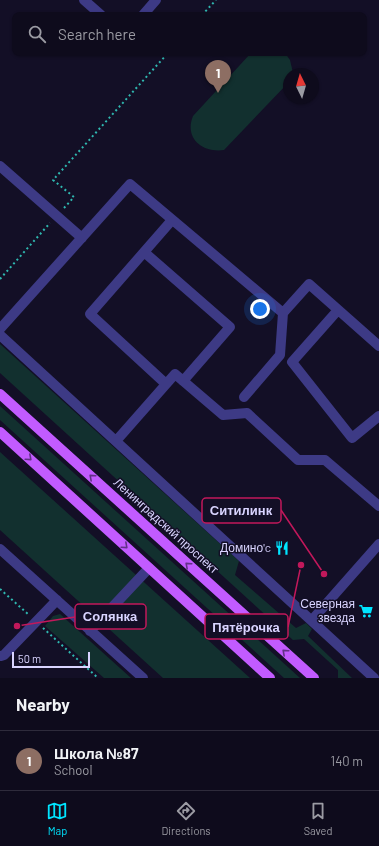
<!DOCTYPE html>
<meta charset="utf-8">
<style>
body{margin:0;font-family:Barlow,sans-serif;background:#171425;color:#f1f3f6}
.compass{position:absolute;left:283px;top:68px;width:36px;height:36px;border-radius:50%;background:#0e0b1c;box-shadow:0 1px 3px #0004;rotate:355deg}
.scale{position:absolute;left:12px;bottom:10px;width:78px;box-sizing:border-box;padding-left:4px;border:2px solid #d9d4ff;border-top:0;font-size:11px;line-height:14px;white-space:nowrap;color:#d9d4ff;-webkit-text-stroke:3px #130f26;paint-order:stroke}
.you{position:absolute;left:260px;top:309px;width:14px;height:14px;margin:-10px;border:3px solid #fff;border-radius:50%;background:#1a73e8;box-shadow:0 0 0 6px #1a73e833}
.badge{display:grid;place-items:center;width:26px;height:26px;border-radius:50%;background:#00e5ff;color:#fff;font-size:13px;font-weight:700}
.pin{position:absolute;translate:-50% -33px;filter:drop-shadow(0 1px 2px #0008)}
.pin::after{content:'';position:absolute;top:21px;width:14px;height:12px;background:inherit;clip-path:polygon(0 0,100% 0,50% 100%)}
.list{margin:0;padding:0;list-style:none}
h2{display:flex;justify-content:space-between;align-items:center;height:52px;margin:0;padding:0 16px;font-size:17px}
h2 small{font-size:13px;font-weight:400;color:#9b9ba3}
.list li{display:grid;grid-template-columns:26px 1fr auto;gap:12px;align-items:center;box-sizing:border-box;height:60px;padding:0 16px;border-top:1px solid #2e2b3b}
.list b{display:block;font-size:15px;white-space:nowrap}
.list p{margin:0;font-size:13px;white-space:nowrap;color:#9b9ba3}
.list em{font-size:13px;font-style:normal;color:#9b9ba3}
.icon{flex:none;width:22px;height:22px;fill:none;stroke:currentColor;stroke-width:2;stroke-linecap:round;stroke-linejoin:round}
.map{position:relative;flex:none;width:379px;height:678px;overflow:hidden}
.search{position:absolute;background:#0e0b1c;box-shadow:0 1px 3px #0004;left:12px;right:12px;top:12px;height:44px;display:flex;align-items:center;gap:10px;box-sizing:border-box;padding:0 14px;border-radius:8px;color:#9b9ba3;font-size:15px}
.sheet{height:112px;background:#0e0b1c}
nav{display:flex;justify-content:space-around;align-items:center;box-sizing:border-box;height:56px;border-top:1px solid #2e2b3b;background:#0e0b1c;font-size:11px;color:#9b9ba3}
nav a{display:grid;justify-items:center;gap:2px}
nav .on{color:#00e5ff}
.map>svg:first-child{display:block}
.green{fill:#12302f}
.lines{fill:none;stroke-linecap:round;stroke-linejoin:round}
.path{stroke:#2fb8b0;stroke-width:2;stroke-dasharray:2 3;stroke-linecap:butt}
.minor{stroke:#3d3a85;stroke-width:10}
.major{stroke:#c25bff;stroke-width:10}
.oneway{stroke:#623188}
.labels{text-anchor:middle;stroke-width:3;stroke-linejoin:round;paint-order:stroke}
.street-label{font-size:12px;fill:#d9d4ff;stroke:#130f26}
.poi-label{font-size:12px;fill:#d9d4ff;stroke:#130f26;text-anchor:end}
.leader{fill:none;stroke:#c2185b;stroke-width:1.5}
.callout-dot{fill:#c2185b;stroke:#130f26;stroke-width:1.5}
.callout{fill:#130f26;stroke:#c2185b;stroke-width:1.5}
.callout-label{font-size:13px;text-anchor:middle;font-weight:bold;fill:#d9d4ff}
</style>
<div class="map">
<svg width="379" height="678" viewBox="0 0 379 678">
<rect width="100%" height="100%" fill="#130f26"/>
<path class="green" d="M251,53H285L290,60L293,73L289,74L288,83L224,150C202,153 184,138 193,116Z
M0,344L239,561L235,575L296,628L306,623L312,629L308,636L352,678H338V670L304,639L293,640L0,373Z
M0,406L300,678H284L0,420Z
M0,452L250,678H163L0,530Z
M60,614L131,678H104L45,626L53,616Z"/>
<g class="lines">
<path class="path" d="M202,15L216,0
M64,208L74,197L53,180L168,53
M0,279L50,223
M0,589L29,615
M43,628L98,678"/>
<path class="minor" d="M84,0L101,15
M143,15L156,0
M0,166L82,238
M144,252L230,327L183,381
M338,310L292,362L352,438L379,416
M0,329L130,184L283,313L309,284L379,346
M0,335L374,678
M166,384L90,314L172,220
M244,397L280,355L283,313
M116,441L175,374L223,415L247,413L298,460H325L379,506
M0,549L143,678
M312,620L379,544
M90,631L149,568
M1,656L4,655L57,600"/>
<path class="major" d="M0,394L314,678
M0,432L270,678"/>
</g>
<defs><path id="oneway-chevron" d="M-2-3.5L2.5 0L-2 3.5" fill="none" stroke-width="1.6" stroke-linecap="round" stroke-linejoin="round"/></defs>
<g class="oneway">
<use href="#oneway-chevron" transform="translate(29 458) rotate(42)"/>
<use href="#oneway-chevron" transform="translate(92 477) rotate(-138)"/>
<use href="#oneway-chevron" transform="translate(125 546) rotate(42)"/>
<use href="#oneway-chevron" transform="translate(188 565) rotate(-138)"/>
<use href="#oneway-chevron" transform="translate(285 652) rotate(-138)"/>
</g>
<defs>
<symbol id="restaurant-bare" viewBox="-9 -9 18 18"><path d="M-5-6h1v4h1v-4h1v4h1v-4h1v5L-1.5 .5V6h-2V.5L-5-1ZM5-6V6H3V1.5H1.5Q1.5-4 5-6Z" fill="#00e5ff" stroke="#130f26" stroke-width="2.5" paint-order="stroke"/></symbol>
<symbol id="supermarket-bare" viewBox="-9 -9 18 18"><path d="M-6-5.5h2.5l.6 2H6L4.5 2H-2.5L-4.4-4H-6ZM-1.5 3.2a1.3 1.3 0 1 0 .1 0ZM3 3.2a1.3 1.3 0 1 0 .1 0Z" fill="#00e5ff" stroke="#130f26" stroke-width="2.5" paint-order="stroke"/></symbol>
</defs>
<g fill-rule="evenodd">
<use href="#restaurant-bare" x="272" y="538" width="20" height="20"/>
<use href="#supermarket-bare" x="356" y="601" width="20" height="20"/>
</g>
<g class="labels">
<g class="street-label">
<text transform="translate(166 526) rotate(42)" y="4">Ленинградский проспект</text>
</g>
<g class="poi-label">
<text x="271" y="552">Домино'c</text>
<text x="355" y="608">Северная<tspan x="355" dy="14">звезда</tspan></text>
</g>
</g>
<path class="leader" d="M324 574L281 510M17 626L75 617M301 565L288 627"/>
<g class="callout-dot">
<circle cx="324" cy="574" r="4"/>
<circle cx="17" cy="626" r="4"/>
<circle cx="301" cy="565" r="4"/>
</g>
<g class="callout">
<rect x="202" y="498" width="79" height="25" rx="4"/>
<rect x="75" y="604" width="71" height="25" rx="4"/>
<rect x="205" y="614" width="83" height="25" rx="4"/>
</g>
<g class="callout-label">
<text x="241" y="515">Ситилинк</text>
<text x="110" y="621">Солянка</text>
<text x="246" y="632">Пятёрочка</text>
</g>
</svg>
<svg class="compass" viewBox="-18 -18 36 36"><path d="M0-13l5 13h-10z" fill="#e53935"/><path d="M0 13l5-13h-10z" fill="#9b9ba3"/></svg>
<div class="scale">50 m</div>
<div class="you"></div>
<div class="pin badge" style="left:218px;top:93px;background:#8d6e63">1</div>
<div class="search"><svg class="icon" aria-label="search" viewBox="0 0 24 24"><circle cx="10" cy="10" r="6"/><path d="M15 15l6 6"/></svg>Search here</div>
</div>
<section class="sheet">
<h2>Nearby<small></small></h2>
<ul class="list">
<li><span class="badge" style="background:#8d6e63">1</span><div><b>Школа №87</b><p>School</p></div><em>140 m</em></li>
</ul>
</section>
<nav>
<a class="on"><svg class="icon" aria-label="map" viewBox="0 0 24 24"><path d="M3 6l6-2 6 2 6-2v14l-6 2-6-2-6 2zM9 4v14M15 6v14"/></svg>Map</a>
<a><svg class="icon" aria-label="directions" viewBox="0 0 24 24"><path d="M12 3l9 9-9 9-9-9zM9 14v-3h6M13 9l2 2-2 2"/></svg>Directions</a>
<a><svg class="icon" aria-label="saved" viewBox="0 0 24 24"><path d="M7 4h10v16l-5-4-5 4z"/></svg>Saved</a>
</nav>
